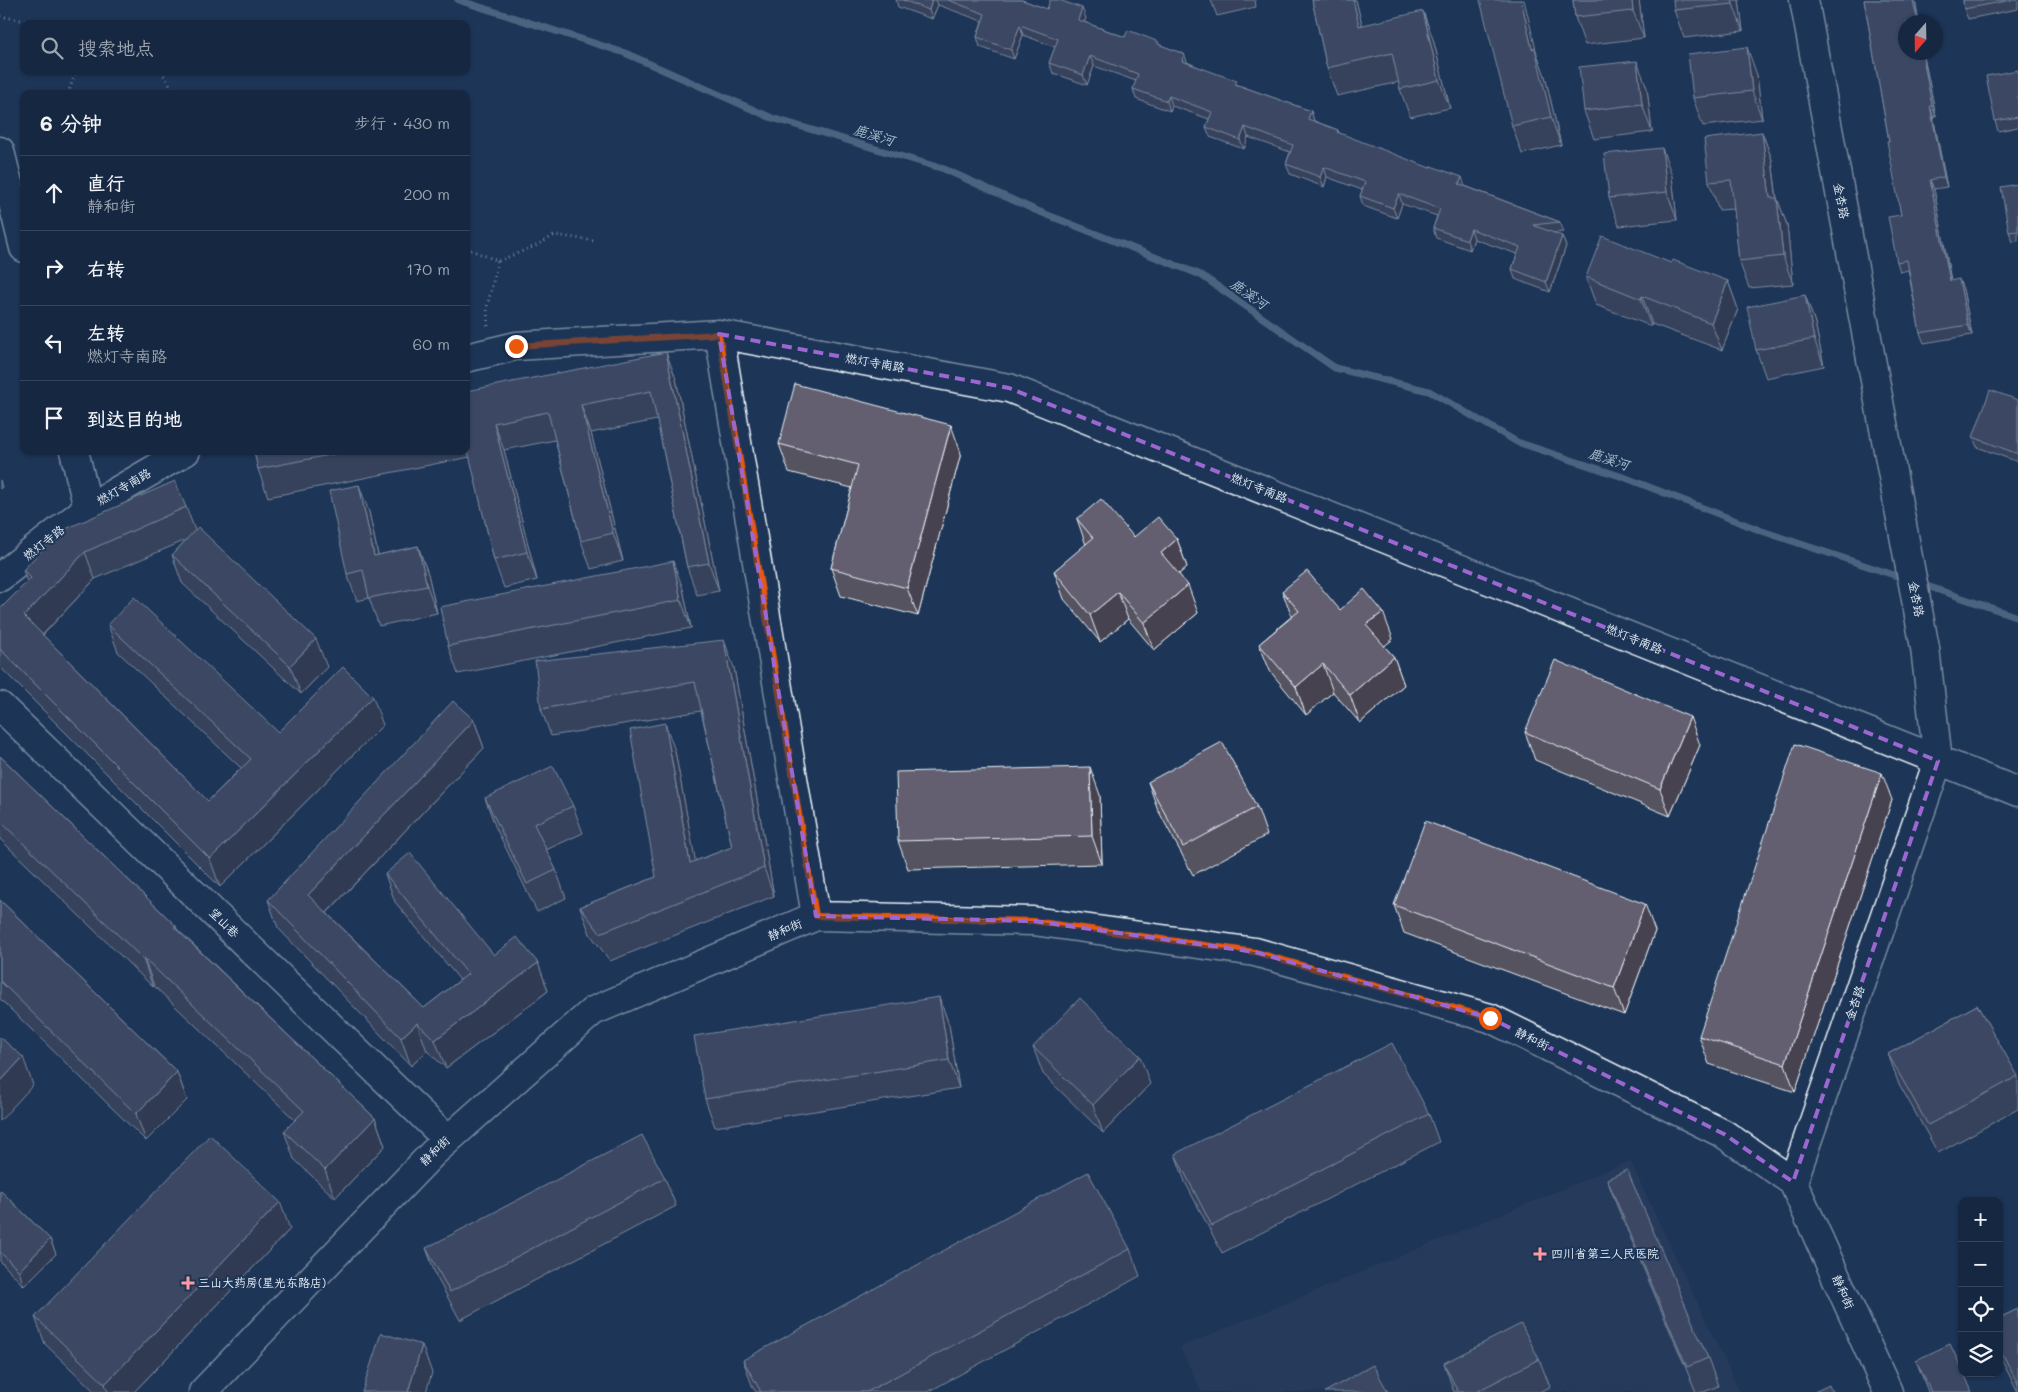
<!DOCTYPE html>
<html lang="zh">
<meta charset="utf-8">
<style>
body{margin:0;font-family:Mali,"LXGW WenKai TC",sans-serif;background:#23344c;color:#f1f3f6}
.controls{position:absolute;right:15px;bottom:15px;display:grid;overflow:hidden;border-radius:10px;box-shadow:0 1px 4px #0004}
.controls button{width:45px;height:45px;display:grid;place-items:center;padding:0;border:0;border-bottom:1px solid #35445a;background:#162841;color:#f1f3f6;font:25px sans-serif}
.compass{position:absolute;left:1898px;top:15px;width:45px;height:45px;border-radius:50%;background:#162841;box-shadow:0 1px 4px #0004;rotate:200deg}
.stop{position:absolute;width:15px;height:15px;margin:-11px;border:4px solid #ea580c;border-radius:50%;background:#fff}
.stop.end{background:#ea580c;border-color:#fff;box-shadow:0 1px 5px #0008}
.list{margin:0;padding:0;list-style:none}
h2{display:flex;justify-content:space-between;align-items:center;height:65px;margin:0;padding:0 20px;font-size:21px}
h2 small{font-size:16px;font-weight:400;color:#9ea6b1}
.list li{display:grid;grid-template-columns:32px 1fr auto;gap:15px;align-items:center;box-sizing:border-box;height:75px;padding:0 20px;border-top:1px solid #35445a}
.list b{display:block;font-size:19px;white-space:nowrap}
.list p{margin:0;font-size:16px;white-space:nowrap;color:#9ea6b1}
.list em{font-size:16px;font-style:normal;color:#9ea6b1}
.icon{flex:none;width:28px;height:28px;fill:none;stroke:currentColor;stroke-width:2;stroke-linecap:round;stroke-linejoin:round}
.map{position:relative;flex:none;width:2018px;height:1392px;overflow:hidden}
.search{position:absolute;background:#162841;box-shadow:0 1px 4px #0004;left:20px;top:20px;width:450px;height:55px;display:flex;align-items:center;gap:12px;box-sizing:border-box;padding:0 18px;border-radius:10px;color:#9ea6b1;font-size:19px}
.panel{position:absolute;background:#162841;box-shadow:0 1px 4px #0004;left:20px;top:90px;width:450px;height:365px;border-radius:10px}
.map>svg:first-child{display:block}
.built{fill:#32425f}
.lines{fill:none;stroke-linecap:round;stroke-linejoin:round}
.stream{stroke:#829eb2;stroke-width:7}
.minor-casing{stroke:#e8f1f8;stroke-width:31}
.path{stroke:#e8f1f8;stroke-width:3;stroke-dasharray:1 4;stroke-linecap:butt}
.minor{stroke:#1d3557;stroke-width:28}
.wall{fill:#565261;stroke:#e8f1f8}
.shaded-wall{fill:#46424f;stroke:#e8f1f8}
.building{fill:#645f71;stroke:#e8f1f8}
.route{stroke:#ea580c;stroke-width:6}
.marked{fill:none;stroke:#9c67d0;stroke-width:4;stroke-dasharray:10 6;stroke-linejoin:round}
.poi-dot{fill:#ff9aa2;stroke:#1d3557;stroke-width:2}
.labels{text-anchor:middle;stroke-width:4;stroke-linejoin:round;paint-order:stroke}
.street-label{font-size:12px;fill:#e8f1f8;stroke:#1d3557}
.poi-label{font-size:12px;fill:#e8f1f8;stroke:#1d3557;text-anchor:start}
.water-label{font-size:14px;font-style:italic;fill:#acc1cf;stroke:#1d3557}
</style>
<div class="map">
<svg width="2018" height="1392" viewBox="0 0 2018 1392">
<rect width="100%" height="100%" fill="#1d3557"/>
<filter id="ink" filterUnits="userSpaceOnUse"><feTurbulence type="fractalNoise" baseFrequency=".02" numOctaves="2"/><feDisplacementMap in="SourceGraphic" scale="10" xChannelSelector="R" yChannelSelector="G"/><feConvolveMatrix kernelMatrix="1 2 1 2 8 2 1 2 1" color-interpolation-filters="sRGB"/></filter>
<g filter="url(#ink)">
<path class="built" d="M1630,1161L1740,1392H1201L1180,1347Z"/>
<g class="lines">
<path class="stream" d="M458,0L625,53L772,118L944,169L1035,210L1201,275L1335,368L1429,391L1517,442L1626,478L1762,531L1906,579
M1918,583L2018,617"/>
<defs>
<path id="minor" d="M0,151L24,248
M719,334L816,916
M466,358L516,346L719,334L1009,388L2018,792
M74,451L88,508
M0,577L88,508L186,451
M0,706L448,1140
M1793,1182L1938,761L1925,648L1804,0
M203,1392L433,1153L593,1011L816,916L1033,921L1255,952L1490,1018L1724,1134L1793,1182L1888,1392"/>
</defs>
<use href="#minor" class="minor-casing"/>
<path class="path" d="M0,16L41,24
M161,71L176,94
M68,94L76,71
M466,248L498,261L538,245L555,235L595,241
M488,326L487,307L498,261"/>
<use href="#minor" class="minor"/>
</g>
<path class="wall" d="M896,0H1022L1047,9L1086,18L1084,22L1125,37L1160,45L1184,54L1187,62L1238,85L1311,111L1314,121L1338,130L1339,133L1465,186L1560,222L1564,232L1554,233L1566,246L1550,292L1515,279L1512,269L1517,254L1474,239L1470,250L1436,238L1433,228L1437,216L1402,204L1397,218L1363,206L1360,196L1362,190L1327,177L1324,187L1290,174L1286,164L1290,152L1248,137L1244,149L1210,137L1206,127L1209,119L1172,106L1170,111L1136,99L1133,89L1136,81L1094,66L1087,85L1053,73L1049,63L1055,47L1023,35L1014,59L980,47L977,37L982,21L938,5L932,19L898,7Z
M1211,0H1255L1256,7L1217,16Z
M1312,0H1356L1362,25L1433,39L1450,108L1410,117L1400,89L1399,82L1337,96L1327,68Z
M1573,0H1639L1644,38L1585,45L1575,17Z
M1739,0L1743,31L1684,38L1674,10Z
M1864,0H1915L1919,22H1906L1923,52L1936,116H1933L1947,187L1934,189L1951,281L1963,289L1972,335L1924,343L1920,333L1908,270L1900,272L1897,262L1901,215L1889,141Z
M1963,0H2018V9L1968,19L1964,9Z
M1537,54L1545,76L1561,145L1522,154L1512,126Z
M2018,70V127L1998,131L1995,121Z
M1757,75L1762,119L1703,126L1693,98Z
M1647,88L1652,132L1594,139L1584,111Z
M1762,132L1772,160L1777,198L1787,225L1793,284L1749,288L1739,261L1734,209L1719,210L1709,182Z
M1672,176L1677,220L1619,226L1609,198Z
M2018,184V241L2013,242L2009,232Z
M1671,263L1728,281L1738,309L1722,350L1652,324L1651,326L1596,305L1586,277Z
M1805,295L1815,323L1824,366L1766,378L1756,350Z
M676,379L719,591L697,595L687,567L657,420L591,433L623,561L591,569L581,541L555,440L504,450L537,580L504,588L494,560L470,457L268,497L258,469L254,451H466V391Z
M2018,400V462L1977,447L1973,437Z
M779,444L961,453L918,616L841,596L831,568L852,488L789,472Z
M186,507L195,530L327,667L301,694L182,583L172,555L186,540L95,579L43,635L208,801L241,768L118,652L108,625L278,732L383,725L220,887L0,667V609L27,582L23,570Z
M369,512L378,555L418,546L428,574L437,613L379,626L369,598L357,601L347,574Z
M1077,519L1134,537L1177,539L1187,567L1179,574L1198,613L1154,650L1128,619L1100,642L1064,599L1054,571L1086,545Z
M683,589L691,628L458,674L448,646Z
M1282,591L1340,610L1393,639L1384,646L1394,657L1404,685L1360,723L1333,692L1306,715L1270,671L1259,644L1292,616Z
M734,668L774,896L610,961L590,934L580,907L656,877L675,751L695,861L732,847L701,711L551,736L541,709Z
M474,720L484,748L327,913L424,1008L460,980L395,902L385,874L494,955L538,963L548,991L446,1068L427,1051L411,1066L278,928L268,900Z
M1525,732L1700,745L1670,816L1535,760Z
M0,756L176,926L177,929L375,1118L385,1146L335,1198L294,1159L284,1131L295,1120L154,986L153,987L0,839Z
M1148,782L1257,807L1267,835L1193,875L1158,810Z
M1100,795L1102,864L908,869L898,841Z
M485,798L573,806L583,833L546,850L556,870L566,898L537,912L495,826Z
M1892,800L1795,1092L1709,1064L1699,1036Z
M0,900L177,1072L187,1100L146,1141L0,999Z
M1394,905L1655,931L1624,1015L1404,933Z
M939,997L949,1025L959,1088L715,1127L705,1099Z
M1977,1005L2018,1077V1109L1938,1153L1898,1082L1888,1054Z
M1033,1047L1150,1084L1103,1133L1043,1074Z
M1429,1114L1439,1142L1222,1253L1185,1182L1175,1154Z
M665,1178L676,1206L460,1320L436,1276L426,1248Z
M1607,1179L1708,1358L1718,1386L1704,1392H1696L1617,1206Z
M0,1190L50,1239L56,1254L24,1286L0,1261Z
M290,1229L134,1392H95L45,1344L35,1317Z
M1130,1249L1140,1276L928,1392H756L753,1388L743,1360Z
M2018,1309V1392L1999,1355V1318Z
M1539,1359L1550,1387L1539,1392H1454L1444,1363Z
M1916,1360L1972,1392H1928Z"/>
<path class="shaded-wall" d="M932,0H936L938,5L932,19L929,10Z
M1353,0H1356L1369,54L1359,26Z
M1521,0H1524L1537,54L1545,76L1561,145L1551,117L1532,49Z
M1632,0H1639L1644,38L1633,11Z
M1732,0H1739L1743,31L1733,4Z
M1913,0H1915L1919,22H1918Z
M1082,8L1086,18L1081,30L1078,20Z
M1423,11L1433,39L1450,108L1439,80Z
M1020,25L1023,35L1014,59L1011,50Z
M1747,47L1757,75L1762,119L1752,91Z
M1922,52H1923L1936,116L1932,106Z
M1184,54L1188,64L1182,61Z
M1090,56L1094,66L1087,85L1083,75Z
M1637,61L1647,88L1652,132L1642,104Z
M1169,96L1172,106L1170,111L1167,101Z
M1930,106L1933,116L1947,187L1944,177Z
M1311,111L1314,121L1311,129L1308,119Z
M1245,127L1248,137L1244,149L1240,140Z
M1762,132L1772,160L1780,226L1770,198Z
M1662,148L1672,176L1677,220L1667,192Z
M1324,167L1327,177L1324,187L1320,177Z
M1462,177L1465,187L1459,184Z
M1930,180L1934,189L1953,291L1950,281Z
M1399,194L1402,204L1397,218L1393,208Z
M1777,198L1787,225L1793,284L1783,256Z
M1471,229L1474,239L1470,250L1467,240Z
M1562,236L1566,246L1550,292L1546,282Z
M1959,279L1963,289L1972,335L1968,325Z
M1728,281L1738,309L1722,350L1711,323Z
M1805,295L1815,323L1824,366L1814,339Z
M1642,296L1652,324L1651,326L1641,299Z
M666,352L676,379L719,591L709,563Z
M581,405L591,433L623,561L613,533Z
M494,423L504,450L537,580L527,552Z
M951,425L961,453L918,616L907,588Z
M0,480L2,487L0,489Z
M359,485L369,512L384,584L374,556Z
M1177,539L1187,567L1171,581L1161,553Z
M418,546L428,574L437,613L427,586Z
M85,552L95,579L34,644L24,616Z
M673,561L683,589L691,628L681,600Z
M1188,585L1198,613L1154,650L1144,623Z
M1118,592L1128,619L1100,642L1090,615Z
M1383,612L1393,639L1376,653L1366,625Z
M316,639L327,667L301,694L290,666Z
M724,640L734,668L774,896L764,868Z
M1394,657L1404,685L1360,723L1350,695Z
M1323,664L1333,692L1306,715L1296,687Z
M373,697L383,725L220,887L210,859Z
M1690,717L1700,745L1670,816L1660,789Z
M474,720L484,748L318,922L308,895Z
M665,723L675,751L701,891L690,863Z
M1090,767L1100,795L1102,864L1092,836Z
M1882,773L1892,800L1795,1092L1785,1064Z
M1645,904L1655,931L1624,1015L1614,988Z
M144,958L154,986L153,987L143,959Z
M538,963L548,991L446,1068L435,1040Z
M939,997L949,1025L959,1088L949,1060Z
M417,1023L427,1051L411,1066L401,1038Z
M1140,1056L1150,1084L1103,1133L1093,1105Z
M23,1057L33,1085L0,1121V1082Z
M177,1072L187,1100L146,1141L136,1114Z
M375,1118L385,1146L335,1198L325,1170Z
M280,1202L290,1229L134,1392H108L105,1384Z
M50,1239L56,1254L24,1286L19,1271Z
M422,1345L432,1373L426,1392H408Z"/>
<path class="building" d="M903,0H932L929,10Z
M948,0H1022L1047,9L1050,0H1059L1082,8L1078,20L1125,37L1128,30L1159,42L1158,44L1184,54L1182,61L1237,81L1235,84L1311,111L1308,119L1338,130L1337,132L1430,168L1431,166L1462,177L1459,184L1560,222L1533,225L1562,236L1546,282L1512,269L1520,247L1471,229L1467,240L1433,228L1440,209L1399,194L1393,208L1360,196L1365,182L1324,167L1320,177L1286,164L1293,145L1245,127L1240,140L1206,127L1212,112L1169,96L1167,101L1133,89L1138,74L1090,56L1083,75L1049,63L1058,39L1020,25L1011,50L977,37L985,14Z
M1312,0H1353L1359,26L1423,11L1439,80L1400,89L1392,53L1327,68Z
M1480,0H1521L1532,49L1535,48L1551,117L1512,126Z
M1573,0H1632L1633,11L1575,17Z
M1673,0H1732L1733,4L1674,10Z
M1864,0H1913L1918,22H1906V52H1922L1932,106H1930L1944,177L1930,180L1950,281L1959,279L1968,325L1920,333L1907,260L1897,262L1888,217L1901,215L1887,141H1889Z
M1963,0H2012L1964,9Z
M1747,47L1752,91L1693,98L1688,54Z
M1637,61L1642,104L1584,111L1579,67Z
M2018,70V117L1995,121L1986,76Z
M1762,132L1770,198H1777L1783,256L1739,261L1731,180L1709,182L1704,139Z
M1662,148L1667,192L1609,198L1604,154Z
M2018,184V231L2009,232L2001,187Z
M1602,236L1671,263L1673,260L1728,281L1711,323L1642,296L1641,299L1586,277Z
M1805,295L1814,339L1756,350L1747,307Z
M666,352L709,563L687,567L651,391L581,405L613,533L581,541L548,412L494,423L527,552L494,560L466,442V391Z
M795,384L951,425L907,588L831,568L858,465L779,444Z
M1990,390L2018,400V454L1973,437Z
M254,451H350L258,469Z
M175,481L186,507L85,552L24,616L208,801L251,759L108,625L134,597L278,732L343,667L373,697L210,859L0,649V609L31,578L23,570L59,532Z
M359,485L374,556L418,546L427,586L369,598L363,570L347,574L329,491Z
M1101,499L1134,537L1158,517L1177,539L1161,553L1188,585L1144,623L1118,592L1090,615L1054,571L1093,538L1077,519Z
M198,527L316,639L290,666L172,555Z
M673,561L681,600L448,646L440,607Z
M1307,571L1340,610L1364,589L1383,612L1366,625L1394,657L1350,695L1323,664L1296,687L1259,644L1299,611L1282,591Z
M724,640L764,868L600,933L580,907L656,877L630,730L665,723L690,863L732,847L695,682L541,709L535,661Z
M1555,660L1690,717L1660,789L1525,732Z
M453,701L474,720L308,895L424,1008L468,974L385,874L410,853L494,955L517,937L538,963L435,1040L417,1023L401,1038L268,900Z
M1222,742L1257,807L1183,847L1148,782Z
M1795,744L1882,773L1785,1064L1699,1036Z
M0,756L176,926L174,927L375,1118L325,1170L284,1131L304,1111L144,958L143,959L0,821Z
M553,766L573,806L534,824L556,870L527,884L485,798Z
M1090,767L1092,836L898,841L896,772Z
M1425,821L1645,904L1614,988L1394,905Z
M0,900L177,1072L136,1114L0,981Z
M939,997L949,1060L705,1099L694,1036Z
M1080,998L1140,1056L1093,1105L1033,1047Z
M1977,1005L2018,1076L1928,1125L1888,1054Z
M0,1037L23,1057L0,1082Z
M1392,1043L1429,1114L1212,1226L1175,1154Z
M210,1135L280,1202L105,1384L35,1317Z
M642,1135L665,1178L450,1292L426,1248Z
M1627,1170L1708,1358L1687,1367L1607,1179Z
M1088,1172L1130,1249L867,1392H761L743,1360Z
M0,1190L50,1239L19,1271L0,1252Z
M2018,1309V1384L1999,1347V1318Z
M1521,1324L1539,1359L1476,1392H1458L1444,1363Z
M381,1333L422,1345L408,1392H362Z
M1950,1344L1962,1369V1373H1964L1972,1392H1931L1916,1360Z
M1373,1365L1388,1392H1325Z
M1829,1385L1832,1392H1814Z"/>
</g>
<g class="lines" filter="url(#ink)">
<path class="route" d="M516,346L719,334L816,916L1033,921L1255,952L1490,1018"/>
</g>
<path d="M0 0H2018V1392H0ZM719,334L1009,388L1938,761L1793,1182L1724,1134L1490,1018L1255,952L1033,921L816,916Z" fill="#1d3557" fill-opacity=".55" fill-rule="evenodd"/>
<path class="marked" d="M719,334L1009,388L1938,761L1793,1182L1724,1134L1490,1018L1255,952L1033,921L816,916Z"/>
<g class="poi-dot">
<path d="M1537.5 1246.5h5v5h5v5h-5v5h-5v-5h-5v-5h5z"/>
<path d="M185.5 1275.5h5v5h5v5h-5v5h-5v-5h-5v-5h5z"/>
</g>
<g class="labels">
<g class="street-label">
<text transform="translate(1841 201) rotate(79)" y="4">金杏路</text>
<text transform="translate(875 363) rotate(10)" y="4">燃灯寺南路</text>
<text transform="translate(124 487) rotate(-30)" y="4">燃灯寺南路</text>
<text transform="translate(1259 488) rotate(22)" y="4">燃灯寺南路</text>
<text transform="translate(44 543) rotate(-38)" y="4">燃灯寺路</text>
<text transform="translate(1916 599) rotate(79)" y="4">金杏路</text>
<text transform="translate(1634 639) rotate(22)" y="4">燃灯寺南路</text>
<text transform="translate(224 923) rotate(44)" y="4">望山巷</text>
<text transform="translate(785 930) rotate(-23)" y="4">静和街</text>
<text transform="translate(1855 1003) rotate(-71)" y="4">金杏路</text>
<text transform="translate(1532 1039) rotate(26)" y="4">静和街</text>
<text transform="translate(435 1151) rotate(-44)" y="4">静和街</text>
<text transform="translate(1843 1292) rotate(66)" y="4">静和街</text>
</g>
<g class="poi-label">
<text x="1551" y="1258">四川省第三人民医院</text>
<text x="198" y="1287">三山大药房(星光东路店)</text>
</g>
<g class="water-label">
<text transform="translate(874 135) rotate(17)" y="5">鹿溪河</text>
<text transform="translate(1249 294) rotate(35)" y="5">鹿溪河</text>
<text transform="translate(1609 459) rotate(18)" y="5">鹿溪河</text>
</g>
</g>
</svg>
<div class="controls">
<button>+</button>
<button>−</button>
<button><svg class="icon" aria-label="locate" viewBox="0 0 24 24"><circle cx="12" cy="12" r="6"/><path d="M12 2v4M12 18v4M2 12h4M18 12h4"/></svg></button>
<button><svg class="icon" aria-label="layers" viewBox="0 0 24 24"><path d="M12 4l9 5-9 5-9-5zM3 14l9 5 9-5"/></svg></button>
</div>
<svg class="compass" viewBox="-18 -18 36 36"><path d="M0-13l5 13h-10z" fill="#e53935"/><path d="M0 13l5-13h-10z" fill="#9ea6b1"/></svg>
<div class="stop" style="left:1490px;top:1018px"></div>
<div class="stop end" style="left:516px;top:346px"></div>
<div class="search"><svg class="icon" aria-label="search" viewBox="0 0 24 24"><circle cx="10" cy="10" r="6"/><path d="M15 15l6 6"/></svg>搜索地点</div>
<section class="panel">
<h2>6 分钟<small>步行 · 430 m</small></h2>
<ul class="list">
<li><svg class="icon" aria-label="ahead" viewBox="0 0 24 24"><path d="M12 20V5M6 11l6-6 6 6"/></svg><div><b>直行</b><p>静和街</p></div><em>200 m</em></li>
<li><svg class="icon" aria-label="right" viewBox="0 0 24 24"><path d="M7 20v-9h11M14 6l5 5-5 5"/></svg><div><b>右转</b></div><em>170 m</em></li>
<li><svg class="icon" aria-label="left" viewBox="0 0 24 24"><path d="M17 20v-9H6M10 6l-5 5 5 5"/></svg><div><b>左转</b><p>燃灯寺南路</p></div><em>60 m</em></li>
<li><svg class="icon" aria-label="arrive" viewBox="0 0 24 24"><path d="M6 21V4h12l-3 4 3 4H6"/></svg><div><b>到达目的地</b></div></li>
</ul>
</section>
</div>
